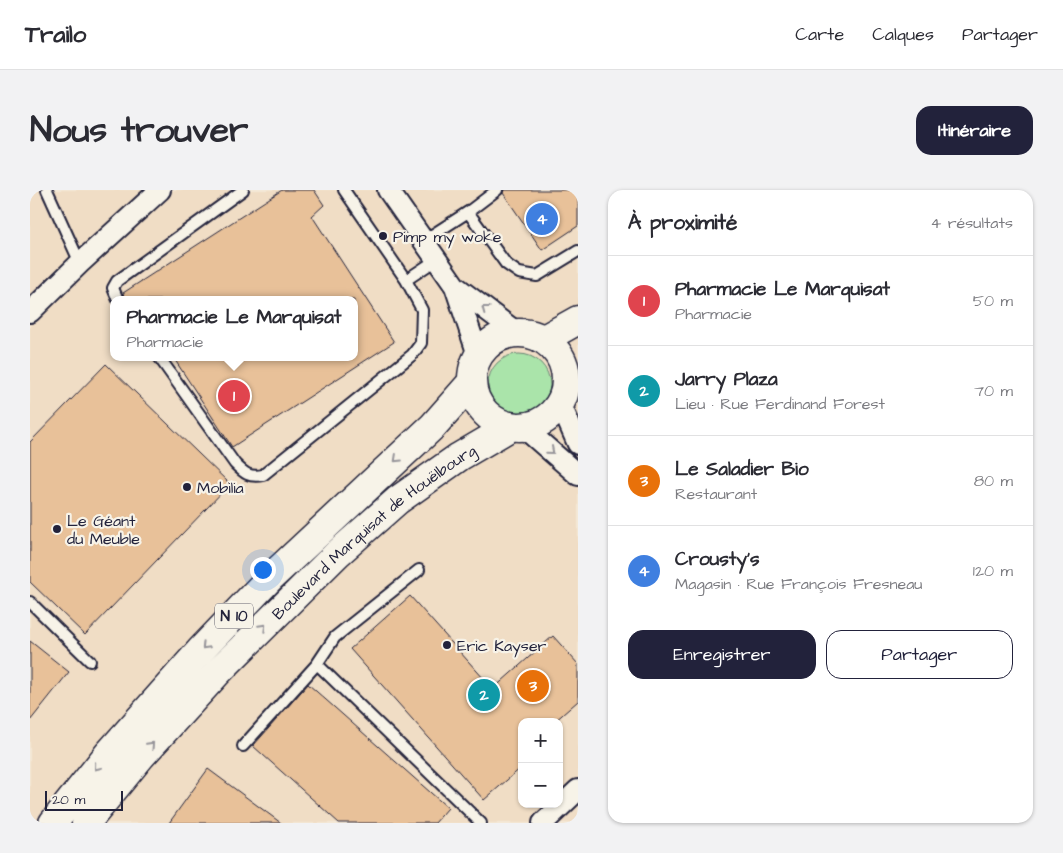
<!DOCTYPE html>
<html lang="fr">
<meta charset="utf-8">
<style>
body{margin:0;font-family:"Architects Daughter",sans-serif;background:#f2f2f3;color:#2b2b33}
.controls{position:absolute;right:15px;bottom:15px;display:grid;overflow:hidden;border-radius:10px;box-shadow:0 1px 4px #0004}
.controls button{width:45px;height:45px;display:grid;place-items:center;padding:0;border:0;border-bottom:1px solid #e1e1e2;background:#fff;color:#2b2b33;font:25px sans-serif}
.scale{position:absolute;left:15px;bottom:12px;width:78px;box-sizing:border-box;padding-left:5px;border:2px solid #22223b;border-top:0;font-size:14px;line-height:18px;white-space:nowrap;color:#22223b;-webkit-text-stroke:4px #f7f3e8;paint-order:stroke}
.you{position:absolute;left:232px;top:379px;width:18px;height:18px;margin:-12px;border:4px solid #fff;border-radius:50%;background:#1a73e8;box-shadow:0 0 0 8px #1a73e833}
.badge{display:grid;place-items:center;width:32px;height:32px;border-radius:50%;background:#22223b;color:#fff;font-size:16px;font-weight:700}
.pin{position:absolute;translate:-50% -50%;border:2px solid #fff;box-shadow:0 1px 5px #0006}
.popup{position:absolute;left:80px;top:106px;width:248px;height:65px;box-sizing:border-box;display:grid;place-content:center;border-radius:10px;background:#fff;filter:drop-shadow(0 1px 4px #0005);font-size:16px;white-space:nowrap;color:#7c7c81}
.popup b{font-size:19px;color:#2b2b33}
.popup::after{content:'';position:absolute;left:50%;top:100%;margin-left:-10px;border:10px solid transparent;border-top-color:#fff}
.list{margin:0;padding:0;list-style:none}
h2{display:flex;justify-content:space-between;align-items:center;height:65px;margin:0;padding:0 20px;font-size:21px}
h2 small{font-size:16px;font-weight:400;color:#7c7c81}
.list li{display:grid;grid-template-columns:32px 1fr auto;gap:15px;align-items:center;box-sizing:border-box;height:90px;padding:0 20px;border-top:1px solid #e1e1e2}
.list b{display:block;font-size:19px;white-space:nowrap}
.list p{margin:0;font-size:16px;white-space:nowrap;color:#7c7c81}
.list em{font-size:16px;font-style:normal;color:#7c7c81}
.actions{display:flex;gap:10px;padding:15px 20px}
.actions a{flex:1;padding:11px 0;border:1px solid #22223b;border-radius:15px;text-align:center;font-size:18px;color:#22223b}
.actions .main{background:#22223b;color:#fff}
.map{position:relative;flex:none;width:548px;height:633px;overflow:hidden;border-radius:15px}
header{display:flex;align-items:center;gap:30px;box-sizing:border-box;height:70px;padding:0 25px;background:#fff;border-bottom:1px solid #e1e1e2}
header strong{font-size:24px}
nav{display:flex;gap:28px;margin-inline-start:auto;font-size:18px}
.intro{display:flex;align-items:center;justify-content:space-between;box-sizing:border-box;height:120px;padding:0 30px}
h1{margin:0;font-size:35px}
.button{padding:12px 22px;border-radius:15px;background:#22223b;color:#fff;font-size:18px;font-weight:700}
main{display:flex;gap:30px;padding:0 30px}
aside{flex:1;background:#fff;border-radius:15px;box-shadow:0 1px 4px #0004}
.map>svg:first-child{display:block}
.built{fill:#f0ddc5;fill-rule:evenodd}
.green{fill:#aae4aa;stroke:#668372}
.building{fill:#e8c199;stroke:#22223b}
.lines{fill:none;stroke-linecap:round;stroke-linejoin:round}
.service-casing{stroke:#22223b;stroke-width:14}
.minor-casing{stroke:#22223b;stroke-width:24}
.primary-casing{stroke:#22223b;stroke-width:31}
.service{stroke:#f7f3e8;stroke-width:10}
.minor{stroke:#f7f3e8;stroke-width:20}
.primary{stroke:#f7f3e8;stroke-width:28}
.oneway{stroke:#97959a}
.poi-dot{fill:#22223b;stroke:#f7f3e8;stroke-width:2}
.labels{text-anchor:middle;stroke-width:4.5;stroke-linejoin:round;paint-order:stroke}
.shield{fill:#f7f3e8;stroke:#62616f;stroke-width:1}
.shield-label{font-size:15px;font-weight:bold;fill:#22223b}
.poi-label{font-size:16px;fill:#22223b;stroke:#f7f3e8;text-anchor:start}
.street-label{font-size:16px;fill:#22223b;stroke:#f7f3e8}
</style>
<header>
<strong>Trailo</strong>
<nav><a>Carte</a><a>Calques</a><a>Partager</a></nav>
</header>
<div class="intro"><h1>Nous trouver</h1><a class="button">Itinéraire</a></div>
<main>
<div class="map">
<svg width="548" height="633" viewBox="0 0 548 633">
<rect width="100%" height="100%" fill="#f4e9d8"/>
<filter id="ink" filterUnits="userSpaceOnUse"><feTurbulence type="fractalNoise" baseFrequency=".02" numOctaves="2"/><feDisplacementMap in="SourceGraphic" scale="10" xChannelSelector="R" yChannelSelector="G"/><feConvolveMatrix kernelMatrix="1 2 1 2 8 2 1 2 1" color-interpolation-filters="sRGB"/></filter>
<g filter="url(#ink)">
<path class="built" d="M0,0H548V633H0ZM84,110H324V167H84ZM492,532H529V614H492Z"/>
<path class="green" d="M458 195a31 31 0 1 1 62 0a31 31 0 1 1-62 0Z"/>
<path class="building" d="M252,0H284L294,15L282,26L364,152L202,257L143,167H324V110H95L93,103Z
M474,0H548V36L512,60L473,3Z
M76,174L200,294L55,445L0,392V252Z
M380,406L463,499L523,446L548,474V511L524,532H492V577L454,610L320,459Z
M0,451L39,482L0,531Z
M278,494L418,618L405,633H309L223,556Z
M178,579L251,633H139Z"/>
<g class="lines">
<defs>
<path id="service" d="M17,0L50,73
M314,0L376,90
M438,22L467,0
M393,51L438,22L476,74L489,83L507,86L548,61
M88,110L83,98L87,91L213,0
M129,167L205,274C214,283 219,288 233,285L382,165L391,153L392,120L376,90L406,70
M0,412L60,471
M287,474L451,633
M213,556L287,474L305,447L389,380"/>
<path id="minor" d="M358,0L425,96L448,165
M425,96L486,142
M0,122L50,73L130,0
M530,213L548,254
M493,237L548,285
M513,633L548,600"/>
<g id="primary">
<circle cx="489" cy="190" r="47"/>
<path d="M514,149L548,130"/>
<path d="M23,633L79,563L170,461L240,388L403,236L441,193"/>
<path id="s1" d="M56,633L111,566L187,483L307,364L368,310L429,267L480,237"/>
</g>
</defs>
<use href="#service" class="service-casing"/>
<use href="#minor" class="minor-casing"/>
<use href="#primary" class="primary-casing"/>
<use href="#service" class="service"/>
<use href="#minor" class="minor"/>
<use href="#primary" class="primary"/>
</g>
<defs><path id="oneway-chevron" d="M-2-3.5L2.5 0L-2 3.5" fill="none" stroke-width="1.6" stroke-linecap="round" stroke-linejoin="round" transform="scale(1.25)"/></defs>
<g class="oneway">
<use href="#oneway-chevron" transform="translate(455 119) rotate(-143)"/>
<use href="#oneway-chevron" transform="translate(521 261) rotate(41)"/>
<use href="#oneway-chevron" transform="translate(367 269) rotate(137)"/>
<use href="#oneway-chevron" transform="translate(233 437) rotate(-45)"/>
<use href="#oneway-chevron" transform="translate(175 456) rotate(134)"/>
<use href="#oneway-chevron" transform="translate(121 555) rotate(-47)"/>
<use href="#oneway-chevron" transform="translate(67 577) rotate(129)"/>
</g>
</g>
<g class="poi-dot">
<circle cx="353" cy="46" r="5"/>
<circle cx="157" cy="297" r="5"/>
<circle cx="27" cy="339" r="5"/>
<circle cx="417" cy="455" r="5"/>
</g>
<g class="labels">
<rect class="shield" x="185" y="413.5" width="38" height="25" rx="4"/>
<g class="shield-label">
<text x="204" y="431">N 10</text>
</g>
<g class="poi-label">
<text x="363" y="52">Pimp my woke</text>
<text x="167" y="303">Mobilia</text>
<text x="37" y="336">Le Géant<tspan x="37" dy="18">du Meuble</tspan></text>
<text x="427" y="461">Eric Kayser</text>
</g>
<g class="street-label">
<text dy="6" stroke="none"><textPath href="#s1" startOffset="411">Boulevard Marquisat de Houëlbourg</textPath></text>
</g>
</g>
</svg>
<div class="controls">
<button>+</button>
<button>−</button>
</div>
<div class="scale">20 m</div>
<div class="you"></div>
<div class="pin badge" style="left:204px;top:206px;background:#e0444e">1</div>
<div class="popup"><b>Pharmacie Le Marquisat</b>Pharmacie</div>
<div class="pin badge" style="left:454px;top:505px;background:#0f9aa8">2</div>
<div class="pin badge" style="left:503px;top:496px;background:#e8710a">3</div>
<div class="pin badge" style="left:512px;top:29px;background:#3f7fe0">4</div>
</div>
<aside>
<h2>À proximité<small>4 résultats</small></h2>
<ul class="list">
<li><span class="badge" style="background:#e0444e">1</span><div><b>Pharmacie Le Marquisat</b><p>Pharmacie</p></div><em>50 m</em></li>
<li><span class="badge" style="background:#0f9aa8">2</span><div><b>Jarry Plaza</b><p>Lieu · Rue Ferdinand Forest</p></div><em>70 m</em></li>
<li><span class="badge" style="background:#e8710a">3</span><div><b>Le Saladier Bio</b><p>Restaurant</p></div><em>80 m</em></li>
<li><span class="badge" style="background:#3f7fe0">4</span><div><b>Crousty's</b><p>Magasin · Rue François Fresneau</p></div><em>120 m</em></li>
</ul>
<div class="actions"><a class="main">Enregistrer</a><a>Partager</a></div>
</aside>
</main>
